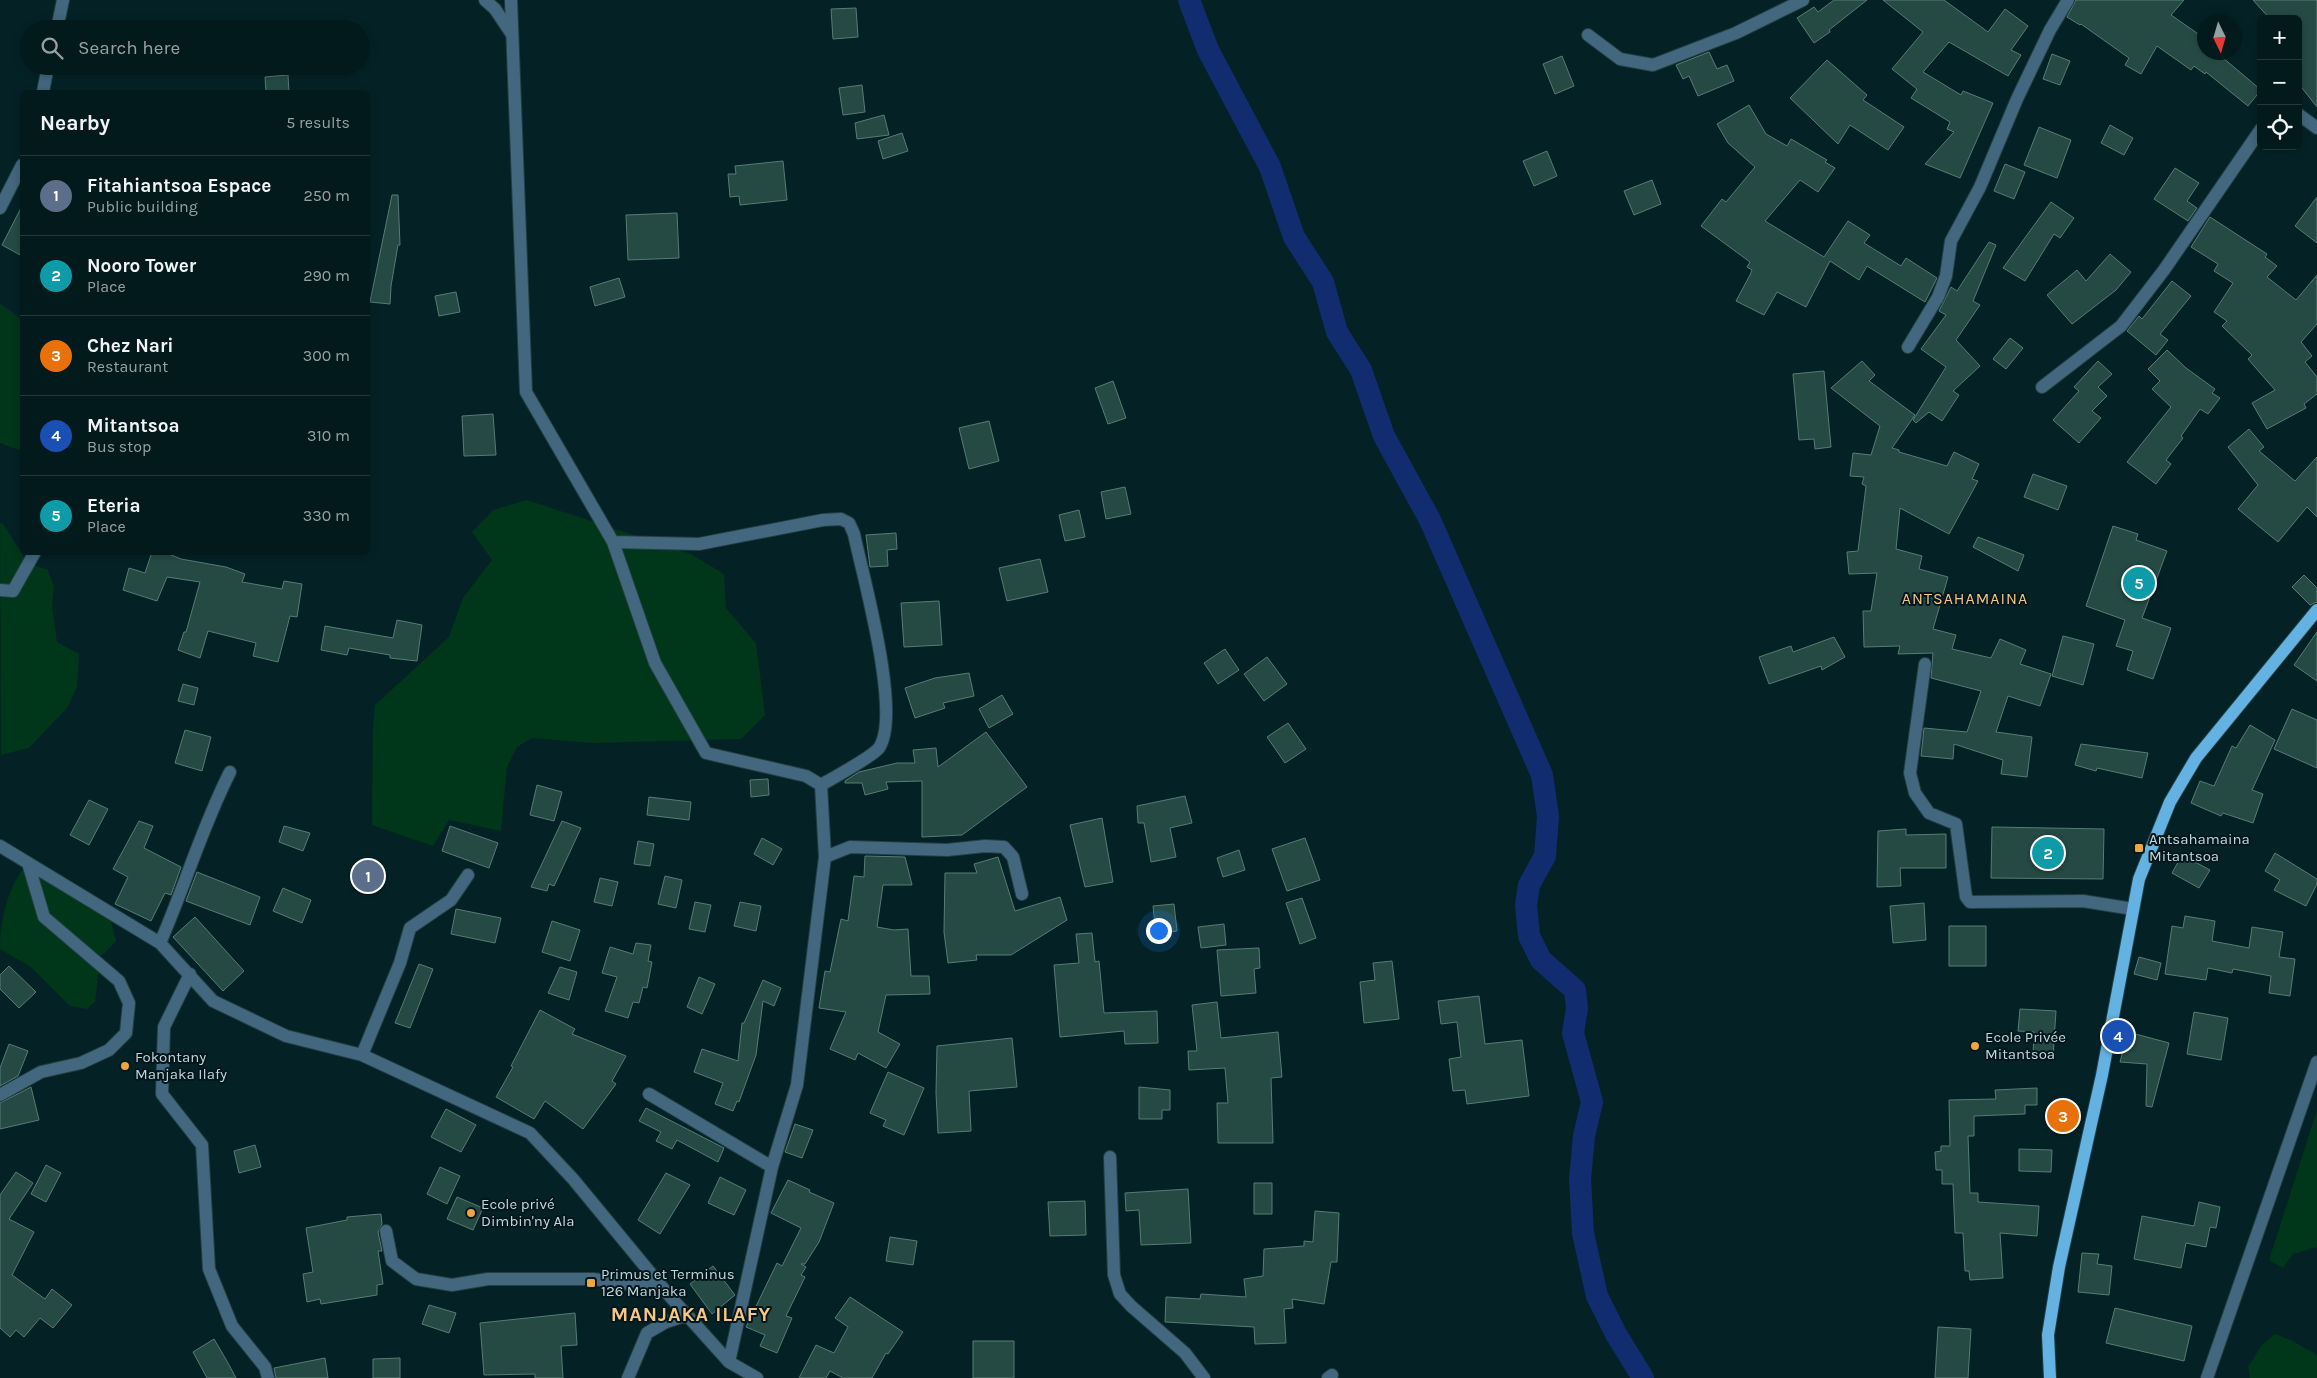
<!DOCTYPE html>
<meta charset="utf-8">
<style>
body{margin:0;font-family:Karla,sans-serif;background:#112729;color:#f1f3f6}
.controls{position:absolute;right:15px;top:15px;display:grid;overflow:hidden;border-radius:8px;box-shadow:0 2px 8px #0003}
.controls button{width:45px;height:45px;display:grid;place-items:center;padding:0;border:0;border-bottom:1px solid #24383b;background:#031a1c;color:#f1f3f6;font:25px sans-serif}
.compass{position:absolute;left:2197px;top:15px;width:45px;height:45px;border-radius:50%;background:#031a1c;box-shadow:0 2px 8px #0003;rotate:175deg}
.you{position:absolute;left:1158px;top:930px;width:18px;height:18px;margin:-12px;border:4px solid #fff;border-radius:50%;background:#1a73e8;box-shadow:0 0 0 8px #1a73e833}
.badge{display:grid;place-items:center;width:32px;height:32px;border-radius:50%;background:#0b8043;color:#fff;font-size:16px;font-weight:700}
.pin{position:absolute;translate:-50% -50%;border:2px solid #fff;box-shadow:0 1px 5px #0006}
.list{margin:0;padding:0;list-style:none}
h2{display:flex;justify-content:space-between;align-items:center;height:65px;margin:0;padding:0 20px;font-size:21px}
h2 small{font-size:16px;font-weight:400;color:#97a1a3}
.list li{display:grid;grid-template-columns:32px 1fr auto;gap:15px;align-items:center;box-sizing:border-box;height:80px;padding:0 20px;border-top:1px solid #24383b}
.list b{display:block;font-size:19px;white-space:nowrap}
.list p{margin:0;font-size:16px;white-space:nowrap;color:#97a1a3}
.list em{font-size:16px;font-style:normal;color:#97a1a3}
.icon{flex:none;width:28px;height:28px;fill:none;stroke:currentColor;stroke-width:2;stroke-linecap:round;stroke-linejoin:round}
.map{position:relative;flex:none;width:2317px;height:1378px;overflow:hidden}
.search{position:absolute;background:#031a1c;box-shadow:0 2px 8px #0003;left:20px;top:20px;width:350px;height:55px;display:flex;align-items:center;gap:12px;box-sizing:border-box;padding:0 18px;border-radius:28px;color:#97a1a3;font-size:19px}
.panel{position:absolute;background:#031a1c;box-shadow:0 2px 8px #0003;left:20px;top:90px;width:350px;height:465px;border-radius:8px}
.map>svg:first-child{display:block}
.green{fill:#003619}
.lines{fill:none;stroke-linecap:round;stroke-linejoin:round}
.canal{stroke:#122c70;stroke-width:22}
.building{fill:#254a44;stroke:#567c75}
.minor-casing{stroke:#223f43;stroke-width:14}
.major-casing{stroke:#223f43;stroke-width:14}
.minor{stroke:#43677e;stroke-width:12}
.major{stroke:#63b2e1;stroke-width:12}
.poi-dot{fill:#f0a63f;stroke:#00181d;stroke-width:2}
.labels{text-anchor:middle;stroke-width:4;stroke-linejoin:round;paint-order:stroke}
.poi-label{font-size:15px;fill:#c2d6da;stroke:#00181d;text-anchor:start}
.neighbourhood-label{font-size:16px;letter-spacing:1px;fill:#fac686;stroke:#00181d}
.district-label{font-size:20px;font-weight:bold;letter-spacing:1px;fill:#fac686;stroke:#00181d}
</style>
<div class="map">
<svg width="2317" height="1378" viewBox="0 0 2317 1378">
<rect width="100%" height="100%" fill="#042226"/>
<path class="green" d="M0,303L22,320V451L0,443Z
M527,500L691,554L724,574L726,608L756,643L765,715L741,739L594,743L532,738L517,747L507,767L501,831L449,820L433,846L372,825L373,729L375,705L449,637L463,598L492,560L472,532L493,510Z
M0,523L3,524L28,563L48,570L54,587L52,605L57,642L79,654L77,687L67,708L29,748L1,755Z
M28,863L109,914L116,941L100,957L95,1002L87,1009L70,1006L31,967L0,949C0,920 8,885 28,863Z
M2317,1110V1247L2293,1254L2283,1268L2269,1260Z
M2275,1334L2293,1341L2317,1355V1378H2250L2248,1367L2262,1345Z"/>
<g class="lines">
<path class="canal" d="M1189,0L1208,50L1270,167L1294,237L1323,282L1337,332L1361,370L1384,436L1430,520L1542,775L1548,816L1545,856L1529,885L1526,905L1529,936L1541,960L1575,990L1577,1008L1573,1033L1592,1102L1584,1136L1580,1179L1583,1233L1597,1296L1616,1334L1643,1378"/>
</g>
<path class="building" d="M1834,0H1867L1829,30L1830,32L1814,43L1797,18L1814,7L1818,12Z
M1883,0H1944L1988,32L2005,9L2028,26L2011,50L2021,55L2008,76L1949,42L1923,72L1961,95L1963,91L1993,103L1960,178L1925,164L1954,132L1947,129L1950,122L1911,98L1917,89L1892,69L1923,32Z
M2076,0H2184L2171,15L2204,38V52H2216L2261,90L2248,106L2206,72L2205,74L2194,66L2191,70L2157,46L2141,74L2125,65L2129,58L2081,24L2080,25L2067,17Z
M2253,0H2317V107L2298,83V19H2270Z
M856,8L858,37L833,39L831,9Z
M1709,52L1717,69L1727,65L1734,81L1698,96L1689,76L1683,79L1676,65Z
M2052,54L2070,61L2060,85L2043,79Z
M1562,56L1574,86L1555,94L1543,64Z
M1827,60L1867,95L1863,100L1904,127L1888,150L1850,125L1838,144L1790,98Z
M288,75L289,92H266L265,77Z
M862,85L865,112L843,115L839,88Z
M1749,105L1766,134L1787,146L1791,139L1827,160L1825,162L1835,168L1818,192L1800,180L1765,221L1824,257L1848,221L1870,235L1864,243L1901,266L1906,258L1937,278L1925,302L1867,266L1859,280L1830,261L1806,307L1777,292L1764,315L1736,301L1750,275L1752,270L1747,267L1750,262L1701,226L1722,199L1726,202L1755,167L1728,143L1717,124Z
M884,115L889,135L857,139L855,123Z
M2110,125L2133,138L2124,155L2101,143Z
M2039,127L2071,140L2057,178L2024,165Z
M902,133L908,151L883,159L878,141Z
M1547,151L1557,176L1534,186L1523,161Z
M783,161L787,200L740,205L739,196L730,197L728,174H736L735,166Z
M2005,164L2025,172L2014,199L1994,191Z
M2175,168L2199,183L2187,201L2197,208L2188,221L2154,199Z
M1652,180L1661,204L1634,215L1624,191Z
M392,195H398L400,245H398L391,286L390,304L370,302Z
M2317,197V243L2295,226Z
M2051,202L2074,218L2060,238L2054,234L2025,281L2003,268Z
M22,206V256L2,245Z
M677,213L679,258L628,260L626,215Z
M2210,217L2267,254L2265,257L2277,266L2267,277L2296,300L2317,275V324L2301,342L2312,356L2305,362L2317,377V394L2304,404L2306,408L2267,429L2252,403L2275,390L2248,359L2252,355L2222,326L2227,321L2214,312L2233,283L2214,271L2218,264L2191,247Z
M1989,242L1996,245L1973,301L1980,305L1956,340L1980,366L1953,391L1959,395L1942,421L1929,412L1916,423L1913,420L1946,367L1921,349L1946,315L1939,311L1951,287L1957,291Z
M2110,254L2131,272L2116,290L2072,324L2047,295L2077,270L2086,281Z
M619,278L625,297L595,306L590,287Z
M2172,281L2191,296L2160,334L2168,340L2156,355L2127,331L2139,316L2142,319Z
M456,292L460,312L439,316L435,296Z
M2010,338L2023,348L2006,369L1993,359Z
M2167,350L2186,368L2215,389L2212,393L2220,398L2208,414L2200,409L2181,436L2183,438L2166,460L2171,464L2156,484L2127,462L2171,407L2152,389L2160,381L2148,369Z
M1862,361L1875,375L1869,381L1915,415L1892,448L1899,450V452L1947,466L1954,452L1979,464L1972,479L1978,481L1949,534L1900,508L1896,549L1922,556L1919,569L1948,577L1933,629L1956,635L1952,649L1991,658L2000,639L2026,650L2020,664L2051,674L2040,706L2008,696L1996,732L2032,737L2027,777L2001,774L2003,760L1954,744L1953,759L1921,756L1924,728L1967,732L1981,691L1931,678L1933,653L1898,654L1900,646L1864,647L1863,611H1871L1877,573L1849,574L1847,552L1858,551L1866,486L1862,484L1864,477L1850,476L1853,453L1871,455L1880,426L1831,388Z
M2098,361L2112,374L2098,387L2107,396L2092,411L2101,418L2079,443L2053,420L2079,391L2074,387Z
M1824,371L1831,447L1815,449L1814,439L1799,440L1793,374Z
M1113,381L1126,418L1108,424L1095,388Z
M493,414L496,455L464,456L462,416Z
M989,421L999,461L969,469L959,428Z
M2249,429L2264,447L2259,451L2295,481L2317,457V517L2307,507L2278,542L2238,509L2258,485L2228,447Z
M2033,474L2067,486L2058,510L2024,497Z
M1125,487L1131,514L1106,519L1101,492Z
M1079,510L1085,537L1065,541L1059,515Z
M2113,526L2138,534L2136,540L2167,551L2142,618L2171,628L2153,679L2127,670L2133,651L2116,646L2125,620L2086,606Z
M896,533L897,549L887,550L888,566L870,567L866,535Z
M1978,537L2024,555L2018,571L1973,547Z
M152,552H164L181,559L226,567L245,574L242,582L282,589L284,581L302,584L297,617L290,616L278,662L253,656L256,643L208,631L200,658L178,650L184,632H186L200,582L167,577L157,601L123,590L129,568L145,573Z
M1040,559L1048,592L1007,601L999,568Z
M2304,575L2317,588V602L2310,605L2292,587Z
M939,601L942,645L904,647L901,603Z
M397,620L422,625L417,661L390,658V655L349,648L347,655L321,650L325,626L393,638Z
M2317,632V681L2294,665Z
M2063,636L2094,644L2083,685L2052,676Z
M1834,637L1845,657L1822,670L1821,666L1769,684L1759,657L1791,646L1793,652Z
M1225,649L1239,670L1218,684L1204,663Z
M1267,657L1287,684L1264,701L1244,674Z
M969,673L974,696L943,703L945,708L915,718L905,688L935,678Z
M183,684L198,688L194,705L178,701Z
M1002,695L1013,714L989,728L979,709Z
M2292,709L2317,720V768L2274,749Z
M1288,723L1306,749L1285,763L1267,737Z
M2250,725L2275,740L2252,790L2263,794L2253,823L2223,813L2221,816L2191,803L2200,781L2214,786L2232,746L2236,748Z
M185,730L211,737L202,771L175,763Z
M986,732L1027,787L962,835L922,837V781L886,782L888,789L865,795L862,783H845V781L859,772L897,763H915L913,750L936,748L938,767Z
M2081,744L2148,753L2142,778L2097,768L2096,771L2075,765Z
M768,779L769,795L751,797L750,780Z
M537,785L562,792L554,821L530,815Z
M1185,796L1192,823L1170,828L1176,857L1151,862L1144,823H1138L1137,806Z
M649,797L691,802L689,820L647,815Z
M89,800L108,809L89,845L70,835Z
M1102,818L1113,882L1085,887L1070,825Z
M139,821L153,826L144,848L181,867L171,895L165,893L151,921L115,904L128,877L113,869Z
M562,821L581,828L554,886L549,884L547,891L531,887Z
M284,826L310,833L303,851L279,842Z
M450,826L498,843L489,868L442,851Z
M1992,827L2104,829L2103,879L1991,878Z
M1906,829V835L1946,834V868H1900L1901,886L1877,887L1878,831Z
M762,838L782,849L773,865L754,854Z
M1305,838L1320,880L1287,891L1272,849Z
M638,841L654,844L650,866L634,864Z
M1239,850L1245,870L1223,877L1217,858Z
M2275,853L2317,879V884L2306,906L2274,890L2280,880L2265,871Z
M2182,855L2210,870L2199,888L2172,873Z
M865,856L905,857L912,885H883L877,927L894,930L908,929L911,976H929L930,994L886,995L878,1032L900,1044L886,1068L858,1053L855,1060L830,1049L846,1012L819,1008L825,971L830,972L841,919L848,921L854,876L864,877Z
M998,857L1015,911L1060,897L1067,920L1011,955H976L977,960L948,963L944,932L945,873H977L974,864Z
M197,872L260,897L250,925L186,901Z
M665,876L682,880L676,908L658,904Z
M600,878L618,882L612,906L594,902Z
M283,888L311,900L302,923L273,911Z
M1302,898L1316,938L1300,944L1286,903Z
M695,902L711,905L705,932L689,929Z
M740,902L761,906L756,931L734,926Z
M1924,903L1926,940L1893,943L1890,906Z
M1174,904L1177,931L1156,934L1153,906Z
M456,909L501,918L495,943L451,934Z
M2185,916L2215,921L2212,941L2249,948L2252,927L2283,932L2279,957L2295,959L2290,996L2269,993L2271,976L2233,969L2232,973L2208,968L2206,980L2165,974L2172,926L2183,928Z
M195,917L244,971L223,991L173,937Z
M552,921L580,930L570,961L542,952Z
M1224,924L1226,945L1201,948L1198,927Z
M1949,926H1986V966H1949Z
M1092,933L1095,962L1099,961L1104,1013L1157,1011L1158,1043L1125,1044L1124,1031L1060,1037L1054,965L1079,963L1076,934Z
M636,943L651,945L648,961L652,962L647,988L643,987L639,1003L633,1002L628,1018L605,1011L617,977L602,973L610,947L633,954Z
M1259,948L1260,968L1254,969L1256,993L1221,996L1217,950Z
M2139,957L2161,963L2157,980L2134,974Z
M1392,961L1399,1019L1364,1023L1360,982L1375,980L1373,963Z
M419,964L433,969L410,1028L395,1023Z
M9,966L36,992L19,1008L0,989V975Z
M560,967L577,972L569,1000L548,993Z
M699,977L715,984L702,1014L687,1007Z
M763,980L781,988L774,1006L763,1001L756,1055L739,1102L737,1101L733,1111L715,1104L723,1083L694,1072L702,1049L738,1061L742,1023H744Z
M1479,996L1485,1044L1522,1040L1529,1096L1467,1104L1465,1090L1453,1091L1449,1059L1461,1057L1457,1022L1441,1024L1438,1001Z
M1217,1002L1221,1038L1278,1032L1282,1077L1271,1078L1273,1143H1218L1217,1103H1228L1225,1068L1189,1070L1188,1051H1197L1192,1005Z
M2020,1009L2056,1011L2053,1057L2033,1056L2034,1032L2018,1031Z
M540,1010L575,1029L572,1034L626,1056L612,1081L616,1084L583,1129L545,1101L534,1119L496,1097L513,1067L511,1066Z
M2194,1012L2228,1018L2221,1060L2187,1054Z
M2128,1032L2169,1043L2152,1107L2146,1106L2147,1064L2120,1062Z
M1012,1038L1017,1087L969,1091L971,1131L938,1133L936,1093L937,1046Z
M9,1044L28,1051L18,1076L0,1086V1068Z
M888,1072L924,1088L904,1135L883,1126L886,1120L870,1113Z
M31,1087L39,1120L0,1129V1103Z
M1139,1087L1170,1090V1110H1162V1119H1139Z
M2037,1088V1105H2025V1114L1974,1116V1136H1968L1970,1193H1978V1202L2039,1206L2037,1236L2000,1233L2003,1278L1970,1280L1969,1271H1965L1963,1233H1955L1953,1184H1942V1170H1936L1935,1152L1941,1151V1146H1950L1949,1100L1996,1099L1995,1090Z
M646,1108L724,1148L718,1162L677,1140L672,1149L656,1141L661,1132L639,1121Z
M446,1109L476,1125L461,1152L431,1137Z
M795,1124L813,1130L802,1158L785,1152Z
M255,1145L261,1167L239,1173L234,1151Z
M2019,1149L2052,1150L2051,1172L2019,1171Z
M46,1165L61,1173L46,1202L31,1194Z
M440,1167L460,1176L447,1204L427,1194Z
M16,1172L33,1183L9,1219L34,1232L12,1275L45,1299L52,1289L72,1305L53,1328L40,1318L24,1337L16,1330L10,1337L0,1328V1195Z
M666,1173L690,1185L660,1234L638,1220Z
M720,1177L746,1190L734,1215L708,1203Z
M788,1180L810,1190L809,1192L834,1203L819,1242L805,1264H801L806,1267L801,1275L805,1277L786,1316L792,1318L777,1353L760,1346L765,1335L746,1327L777,1263L782,1266L801,1228L771,1213Z
M1254,1183H1272V1214H1254Z
M1188,1189L1191,1243L1141,1245L1139,1210L1126,1211L1125,1193Z
M457,1197L483,1208L473,1230L447,1219Z
M1085,1201L1086,1235L1050,1236L1048,1202Z
M2199,1202L2220,1207L2216,1228L2210,1227L2206,1247L2186,1243L2181,1268L2134,1259L2142,1216L2194,1226Z
M1315,1211L1339,1213L1337,1262H1331L1324,1304L1292,1299L1293,1308L1284,1309L1286,1343L1255,1344L1254,1327L1165,1322L1166,1297L1200,1299L1201,1294L1246,1297L1244,1279L1263,1276L1264,1249L1304,1246V1241L1313,1242Z
M381,1214L382,1224L378,1232L382,1251H378L383,1284L377,1285V1295L321,1304L320,1299L307,1302L303,1274L313,1272L306,1228L347,1220V1217Z
M890,1237L917,1241L913,1265L886,1261Z
M2082,1253L2099,1254L2097,1264L2112,1266L2109,1295L2078,1292Z
M713,1266L735,1295L712,1314L690,1284Z
M850,1297L903,1332L888,1354L886,1353L872,1378H843L830,1371L826,1378H799L816,1345L834,1353L848,1327L835,1318Z
M429,1305L456,1313L449,1333L422,1324Z
M2115,1308L2192,1326L2184,1361L2106,1343Z
M575,1313L577,1345L561,1346L563,1378H535V1374L484,1375L480,1323Z
M1938,1327L1971,1329L1968,1378H1935Z
M214,1339L228,1363L236,1378H207L193,1352Z
M973,1341H1014V1378H973Z
M325,1358L328,1378H276L274,1368Z
M400,1358V1378H373V1359Z"/>
<g class="lines">
<defs>
<path id="minor" d="M485,0L495,9L511,33
M511,0L526,392L613,542L655,663L706,753L806,776L821,785L825,857
M57,29L63,0
M1588,35L1620,59L1653,65L1736,33L1803,0
M43,92L48,66
M2298,114L2317,128
M0,208L22,165
M1908,347L1938,297L1946,276L1951,241L1980,187L2017,99L2050,30L2068,0
M2042,387L2121,326L2164,270L2261,129
M613,542L699,544L823,520L841,519L849,523L854,534C863,577 902,714 879,748C872,757 833,778 821,785
M0,590L13,591L35,552
M1925,664L1910,773L1915,793L1929,813L1956,824L1966,897L1970,902L2083,901L2133,909
M0,846L160,943L213,1001L286,1036L362,1055L530,1133L573,1179L667,1293L729,1362L757,1378
M160,943C185,886 202,827 230,772
M190,974L164,1027L162,1094L202,1145L209,1269L232,1326L265,1367L268,1378
M362,1055L400,963L410,928L451,900L468,875
M649,1094L772,1167
M0,1095L41,1072L81,1063L109,1050L126,1033L129,1003L119,981L44,917L28,863
M1110,1157L1114,1275L1120,1294L1131,1306L1185,1353L1204,1378
M386,1231L392,1261L416,1279L452,1285L488,1279H593L664,1289
M729,1362L772,1167L797,1085L825,857L850,847L947,850L985,846L1004,847L1013,857L1022,894
M628,1378L647,1333L666,1322L687,1315
M1328,1378L1332,1375
M2207,1378L2317,1062"/>
<path id="major" d="M2050,1378L2048,1335L2059,1267L2102,1075L2139,879L2170,802L2196,758L2317,610"/>
</defs>
<use href="#minor" class="minor-casing"/>
<use href="#major" class="major-casing"/>
<use href="#minor" class="minor"/>
<use href="#major" class="major"/>
</g>
<g class="poi-dot">
<rect x="2134" y="843" width="10" height="10" rx="2.5"/>
<circle cx="1975" cy="1046" r="5"/>
<circle cx="125" cy="1066" r="5"/>
<circle cx="471" cy="1213" r="5"/>
<rect x="586" y="1278" width="10" height="10" rx="2.5"/>
</g>
<g class="labels">
<g class="poi-label">
<text x="2149" y="844">Antsahamaina<tspan x="2149" dy="17">Mitantsoa</tspan></text>
<text x="1985" y="1042">Ecole Privée<tspan x="1985" dy="17">Mitantsoa</tspan></text>
<text x="135" y="1062">Fokontany<tspan x="135" dy="17">Manjaka Ilafy</tspan></text>
<text x="481" y="1209">Ecole privé<tspan x="481" dy="17">Dimbin'ny Ala</tspan></text>
<text x="601" y="1279">Primus et Terminus<tspan x="601" dy="17">126 Manjaka</tspan></text>
</g>
<g class="neighbourhood-label">
<text x="1965" y="604">ANTSAHAMAINA</text>
</g>
<g class="district-label">
<text x="691" y="1321">MANJAKA ILAFY</text>
</g>
</g>
</svg>
<div class="controls">
<button>+</button>
<button>−</button>
<button><svg class="icon" aria-label="locate" viewBox="0 0 24 24"><circle cx="12" cy="12" r="6"/><path d="M12 2v4M12 18v4M2 12h4M18 12h4"/></svg></button>
</div>
<svg class="compass" viewBox="-18 -18 36 36"><path d="M0-13l5 13h-10z" fill="#e53935"/><path d="M0 13l5-13h-10z" fill="#97a1a3"/></svg>
<div class="you"></div>
<div class="pin badge" style="left:368px;top:876px;background:#5c6f8a">1</div>
<div class="pin badge" style="left:2048px;top:853px;background:#0f9aa8">2</div>
<div class="pin badge" style="left:2063px;top:1116px;background:#e8710a">3</div>
<div class="pin badge" style="left:2118px;top:1036px;background:#1a4fb4">4</div>
<div class="pin badge" style="left:2139px;top:583px;background:#0f9aa8">5</div>
<div class="search"><svg class="icon" aria-label="search" viewBox="0 0 24 24"><circle cx="10" cy="10" r="6"/><path d="M15 15l6 6"/></svg>Search here</div>
<section class="panel">
<h2>Nearby<small>5 results</small></h2>
<ul class="list">
<li><span class="badge" style="background:#5c6f8a">1</span><div><b>Fitahiantsoa Espace</b><p>Public building</p></div><em>250 m</em></li>
<li><span class="badge" style="background:#0f9aa8">2</span><div><b>Nooro Tower</b><p>Place</p></div><em>290 m</em></li>
<li><span class="badge" style="background:#e8710a">3</span><div><b>Chez Nari</b><p>Restaurant</p></div><em>300 m</em></li>
<li><span class="badge" style="background:#1a4fb4">4</span><div><b>Mitantsoa</b><p>Bus stop</p></div><em>310 m</em></li>
<li><span class="badge" style="background:#0f9aa8">5</span><div><b>Eteria</b><p>Place</p></div><em>330 m</em></li>
</ul>
</section>
</div>
